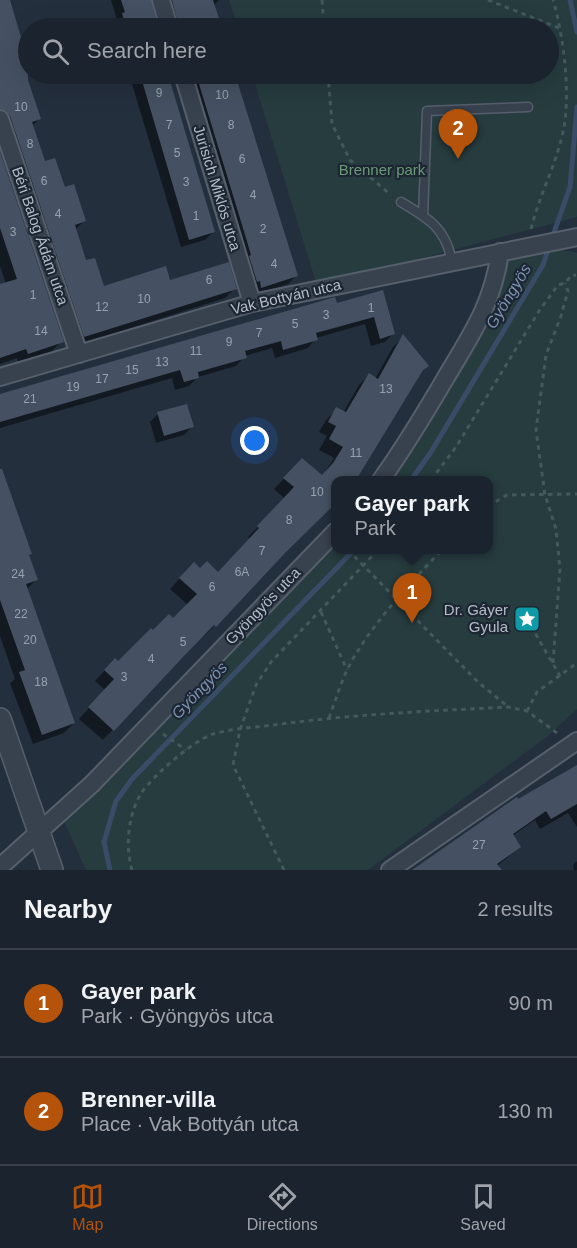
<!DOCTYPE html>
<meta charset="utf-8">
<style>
body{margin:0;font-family:Helvetica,sans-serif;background:#282f3a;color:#f1f3f6}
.you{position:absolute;left:255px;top:441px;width:21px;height:21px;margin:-15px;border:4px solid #fff;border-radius:50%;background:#1a73e8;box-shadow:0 0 0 9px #1a73e833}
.badge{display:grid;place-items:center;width:39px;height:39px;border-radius:50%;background:#b45309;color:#fff;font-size:20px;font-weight:700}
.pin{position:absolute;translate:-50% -50px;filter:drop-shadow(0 2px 3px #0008)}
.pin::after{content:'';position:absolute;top:32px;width:21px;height:18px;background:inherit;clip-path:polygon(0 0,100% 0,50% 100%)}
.popup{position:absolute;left:331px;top:476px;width:162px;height:78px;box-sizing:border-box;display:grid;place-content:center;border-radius:12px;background:#1b232e;filter:drop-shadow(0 2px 4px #0005);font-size:20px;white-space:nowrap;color:#a0a4aa}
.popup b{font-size:22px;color:#f1f3f6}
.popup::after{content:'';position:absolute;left:50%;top:100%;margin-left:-12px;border:12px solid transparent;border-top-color:#1b232e}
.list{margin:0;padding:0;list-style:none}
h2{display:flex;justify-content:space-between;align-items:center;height:78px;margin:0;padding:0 24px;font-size:26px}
h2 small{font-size:20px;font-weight:400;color:#a0a4aa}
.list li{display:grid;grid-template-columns:39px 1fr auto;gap:18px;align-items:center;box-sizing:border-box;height:108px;padding:0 24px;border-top:2px solid #39404a}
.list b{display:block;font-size:22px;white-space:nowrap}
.list p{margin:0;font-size:20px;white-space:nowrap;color:#a0a4aa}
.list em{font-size:20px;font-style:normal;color:#a0a4aa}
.icon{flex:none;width:33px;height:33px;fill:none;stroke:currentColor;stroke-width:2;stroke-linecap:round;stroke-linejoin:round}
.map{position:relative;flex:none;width:577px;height:870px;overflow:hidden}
.search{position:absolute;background:#1b232e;box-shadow:0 6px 24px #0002;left:18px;right:18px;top:18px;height:66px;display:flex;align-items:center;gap:15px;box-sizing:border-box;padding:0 21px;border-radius:33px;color:#a0a4aa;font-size:22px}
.sheet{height:294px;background:#1b232e}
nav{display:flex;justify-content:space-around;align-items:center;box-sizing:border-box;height:84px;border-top:2px solid #39404a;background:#1b232e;font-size:16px;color:#a0a4aa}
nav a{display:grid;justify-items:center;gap:3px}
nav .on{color:#b45309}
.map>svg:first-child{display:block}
.green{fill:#263c3f}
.shadow{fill:#0007}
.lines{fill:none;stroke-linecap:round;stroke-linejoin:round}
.stream{stroke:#394c67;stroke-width:5}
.building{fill:#455162}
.service-casing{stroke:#565f6c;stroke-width:11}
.minor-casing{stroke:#565f6c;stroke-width:20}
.tertiary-casing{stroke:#565f6c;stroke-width:24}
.path{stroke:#44595c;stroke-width:3;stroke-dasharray:4.5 4.5;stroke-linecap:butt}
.service{stroke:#38414e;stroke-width:8}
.minor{stroke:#38414e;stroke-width:16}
.tertiary{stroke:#38414e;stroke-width:21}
.labels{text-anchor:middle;stroke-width:4.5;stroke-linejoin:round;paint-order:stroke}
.number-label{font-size:12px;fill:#98a1af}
.park-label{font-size:15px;fill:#6b9a76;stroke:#1d2633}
.street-label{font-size:15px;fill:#b4bcc9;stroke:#1d2633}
.poi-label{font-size:15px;fill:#b4bcc9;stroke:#1d2633;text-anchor:end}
.water-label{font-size:16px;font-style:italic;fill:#7c92b1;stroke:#1d2633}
</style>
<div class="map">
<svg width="577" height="870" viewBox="0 0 577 870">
<rect width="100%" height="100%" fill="#242f3e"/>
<path class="green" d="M229,0H577V217L317,286L252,74H548V28H238Z
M542,246L577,253V709L549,735L368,870H86L63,819L335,531L336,550H488V480H380L426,411L496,267Z"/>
<path class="shadow" d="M0,0H8L28,66V73L26,76L39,119L32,126L44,163L64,189L84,221L75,230L85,262L103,287L170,282L235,288L225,298L74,346L0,125Z
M111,0H149L158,28H116L114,22L117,20Z
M159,0H219L213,6L220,28H170Z
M129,74H172V80L169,84L213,232L205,240L181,247Z
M180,74H234L296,276L288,284L253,295Z
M0,157L62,341L52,351L18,362L17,358L0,364V311L7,287L0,266Z
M382,292L393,334L385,342L371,346L365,324L316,338L308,348L275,358L272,348L245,356L236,366L198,377L189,386L175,390L172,378L0,428V396Z
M403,337L420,373L354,480H336L284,551L214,626L204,636L203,635L103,740L79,719L105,690L95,681L105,670L118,663L153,632L173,620L188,605L170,589L184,574L200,569L218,573L250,539L248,537L285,499L274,489L292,470L321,477L323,475L334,458L319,450L327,436L319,432L326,420L337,409L343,413L359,385L369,375L375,379L393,347Z
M158,414L192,427L184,435L156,443L150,422Z
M0,487L31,554L28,557L36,580L27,589L74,723L64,733L33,744L10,683L15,679L0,636Z
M577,767V827L568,813L540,829L535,820L512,836L520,847L497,866L494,870H414L518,801Z
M577,861V870H574L573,865Z"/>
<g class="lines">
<path class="stream" d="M570,0L577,32
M552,238L570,187L577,107
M411,480L431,452L543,265L549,247
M110,870L104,842L116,801L132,779L354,550"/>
</g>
<path class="building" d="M0,0H10L28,61V80L41,119L32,122L45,161L55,158L65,187L74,184L86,221L75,225L86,260L95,258L104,286L166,266L170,280L229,262L237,289L84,337L10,116L6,111L0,109Z
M121,0H151L158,28H126L122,13L125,12Z
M172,0H213L222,28H179Z
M140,74H168L215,232L189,240Z
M196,74H235L298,276L261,288L260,281L257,282L249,256L251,255L246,238Z
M0,152L64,342L28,354L26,349L0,358V284L17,279L0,228Z
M383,290L395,334L380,339L374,317L316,333L318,340L283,350L281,341L245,351L247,358L198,372L199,378L184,382L180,370L0,422V394L335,297L337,303Z
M403,334L429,366L423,370L356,480H336V503L285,553L216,627L214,625L182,658L114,731L88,707L114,679L104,670L115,658L118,661L151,628L153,630L169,614L173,618L197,594L179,578L194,562L200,568L207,561L218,572L259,528L257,526L294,487L283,478L302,458L322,475L333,463L343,447L329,439L336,426L328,422L336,407L346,412L369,373L378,379Z
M187,404L194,427L164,436L157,412Z
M0,469H2L32,554L29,555L38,580L26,584L75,723L42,735L19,672L25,670L0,600Z
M577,765V804L551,819L546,811L513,834L521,847L497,864L502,870H412L517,797L518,799Z"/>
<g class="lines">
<defs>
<path id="service" d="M401,202C428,218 446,228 452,262
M423,215L427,111L528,107"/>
<path id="minor" d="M161,0L169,28
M183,74L252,303
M0,119L79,354
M0,377L252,303L577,237
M381,480C404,448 425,413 445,379C471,335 493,304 500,252
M0,867L92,784L336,531
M390,870L577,741"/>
<path id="tertiary" d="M0,719L52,870"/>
</defs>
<use href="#service" class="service-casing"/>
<use href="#minor" class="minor-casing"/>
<use href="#tertiary" class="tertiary-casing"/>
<path class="path" d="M322,0L324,28
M488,0L559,28
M328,74L332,124L350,160L391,195
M531,229C539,196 556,165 563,132C571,95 564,37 553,0
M431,480L456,447L539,311L558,285L565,283L571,276L576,275
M488,506L507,495L577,494
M348,550L478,682L507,706
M519 619a8 8 0 1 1 16 0a8 8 0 1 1-16 0Z
M321,612L347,670
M531,626L560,676
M553,663L560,569L556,529L545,495L536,430L546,355L561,316L568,291L565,283
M527,711L537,692L577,663
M329,718C335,702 340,685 347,670C368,628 410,583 442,550
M163,734L186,750
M132,870C125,846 128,817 140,795C151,777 193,741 213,734C234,728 259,727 281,724C356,714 432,711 508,707L527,711L557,733
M284,870L233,765L240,730L256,685L271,662L378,550"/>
<use href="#service" class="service"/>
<use href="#minor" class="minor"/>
<use href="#tertiary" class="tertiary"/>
</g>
<defs>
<symbol id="sight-square" viewBox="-11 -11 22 22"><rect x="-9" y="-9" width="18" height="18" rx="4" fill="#0f9aa8" stroke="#1d2633"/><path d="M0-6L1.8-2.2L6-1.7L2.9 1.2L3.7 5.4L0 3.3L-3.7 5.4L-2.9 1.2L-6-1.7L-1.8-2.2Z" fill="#fff"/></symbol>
</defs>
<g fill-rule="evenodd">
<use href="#sight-square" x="512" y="604" width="30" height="30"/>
</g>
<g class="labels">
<g class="number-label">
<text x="159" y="97">9</text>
<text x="222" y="99">10</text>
<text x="21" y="111">10</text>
<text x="169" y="129">7</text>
<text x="231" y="129">8</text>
<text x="30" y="148">8</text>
<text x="177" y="157">5</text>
<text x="242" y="163">6</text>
<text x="44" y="185">6</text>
<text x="186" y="186">3</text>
<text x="253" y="199">4</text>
<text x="58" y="218">4</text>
<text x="196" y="220">1</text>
<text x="263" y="233">2</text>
<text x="13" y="236">3</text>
<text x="274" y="268">4</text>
<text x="209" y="284">6</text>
<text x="33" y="299">1</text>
<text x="144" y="303">10</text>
<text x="102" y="311">12</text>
<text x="371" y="312">1</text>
<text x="326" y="319">3</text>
<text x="295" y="328">5</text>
<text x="41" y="335">14</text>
<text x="259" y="337">7</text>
<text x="229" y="346">9</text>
<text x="196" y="355">11</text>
<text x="162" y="366">13</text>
<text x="132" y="374">15</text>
<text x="102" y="383">17</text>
<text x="73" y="391">19</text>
<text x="386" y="393">13</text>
<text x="30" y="403">21</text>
<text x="356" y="457">11</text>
<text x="317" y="496">10</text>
<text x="289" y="524">8</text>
<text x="262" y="555">7</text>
<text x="242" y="576">6A</text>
<text x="18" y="578">24</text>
<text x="212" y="591">6</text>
<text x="21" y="618">22</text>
<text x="30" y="644">20</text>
<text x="183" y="646">5</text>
<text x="151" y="663">4</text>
<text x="124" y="681">3</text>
<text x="41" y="686">18</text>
<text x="479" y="849">27</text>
</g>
<g class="park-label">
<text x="382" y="175">Brenner park</text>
</g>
<g class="street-label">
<text transform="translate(217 188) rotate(73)" y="5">Jurisich Miklós utca</text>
<text transform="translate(40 236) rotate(71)" y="5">Béri Balog Ádám utca</text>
<text transform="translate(286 297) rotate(-13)" y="5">Vak Bottyán utca</text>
<text transform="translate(263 606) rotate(-46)" y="5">Gyöngyös utca</text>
</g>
<g class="poi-label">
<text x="508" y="615">Dr. Gáyer<tspan x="508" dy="17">Gyula</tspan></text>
</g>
<g class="water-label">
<text transform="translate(508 296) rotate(-59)" y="6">Gyöngyös</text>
<text transform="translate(199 690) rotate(-46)" y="6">Gyöngyös</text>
</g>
</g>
</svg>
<div class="you"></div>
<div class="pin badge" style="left:412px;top:623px">1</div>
<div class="popup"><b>Gayer park</b>Park</div>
<div class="pin badge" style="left:458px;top:159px">2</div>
<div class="search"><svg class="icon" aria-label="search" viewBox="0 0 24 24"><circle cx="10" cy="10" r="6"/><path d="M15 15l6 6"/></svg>Search here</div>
</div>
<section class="sheet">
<h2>Nearby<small>2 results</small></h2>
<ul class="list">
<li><span class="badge">1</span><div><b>Gayer park</b><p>Park · Gyöngyös utca</p></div><em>90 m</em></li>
<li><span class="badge">2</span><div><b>Brenner-villa</b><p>Place · Vak Bottyán utca</p></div><em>130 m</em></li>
</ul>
</section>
<nav>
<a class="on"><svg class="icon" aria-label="map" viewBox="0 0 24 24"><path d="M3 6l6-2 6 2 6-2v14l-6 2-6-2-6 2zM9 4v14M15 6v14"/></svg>Map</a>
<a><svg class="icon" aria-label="directions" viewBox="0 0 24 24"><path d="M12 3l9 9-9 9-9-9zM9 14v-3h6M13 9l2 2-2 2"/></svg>Directions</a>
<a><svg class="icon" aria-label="saved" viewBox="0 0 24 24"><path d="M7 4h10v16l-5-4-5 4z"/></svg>Saved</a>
</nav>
